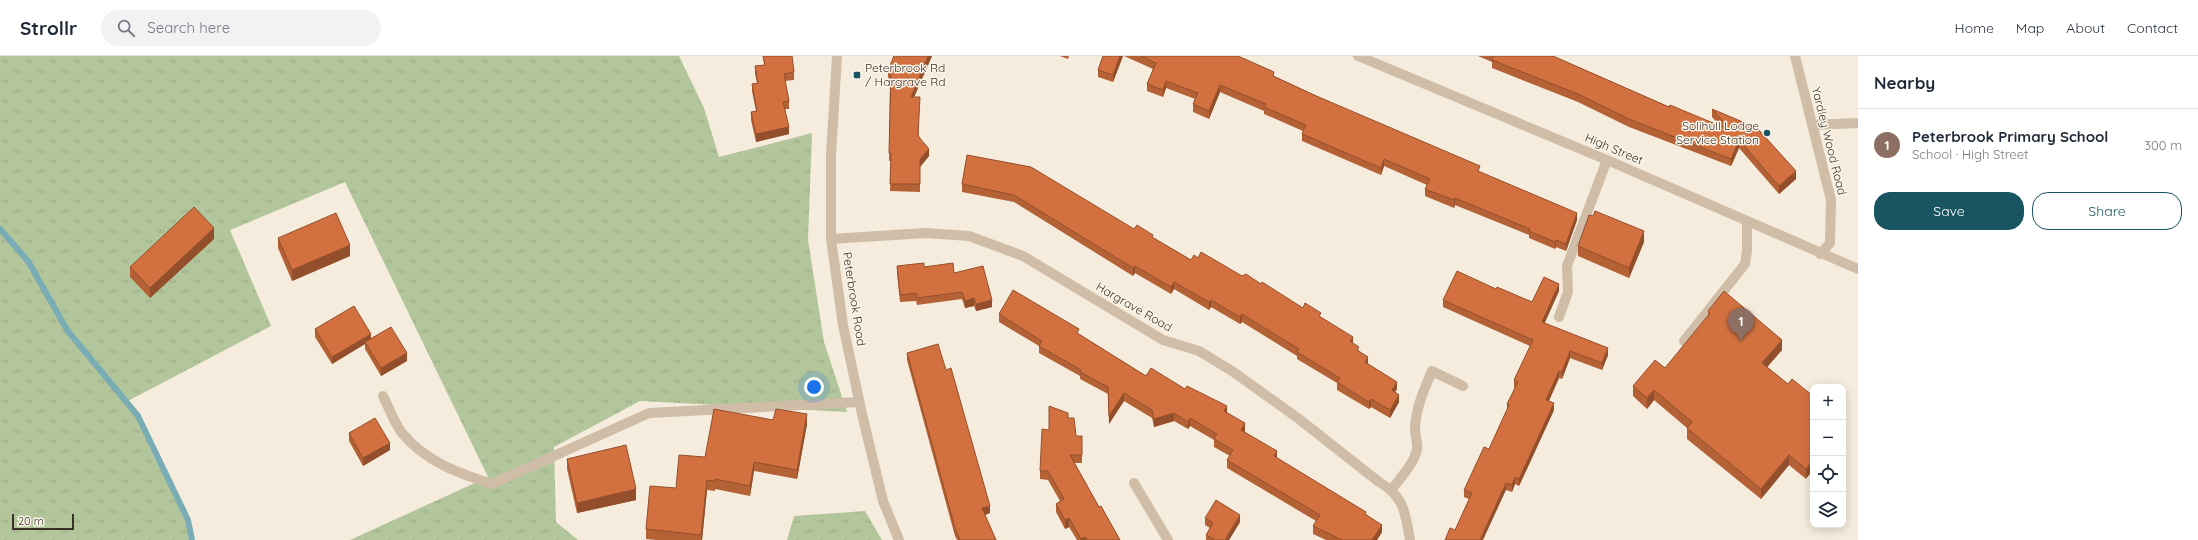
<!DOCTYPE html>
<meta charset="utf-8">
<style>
body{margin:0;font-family:Quicksand,sans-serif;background:#f2f2f3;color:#1f2937}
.controls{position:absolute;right:12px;bottom:12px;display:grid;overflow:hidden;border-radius:8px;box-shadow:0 2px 10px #0003}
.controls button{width:36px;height:36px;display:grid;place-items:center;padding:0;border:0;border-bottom:1px solid #e0e1e3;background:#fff;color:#1f2937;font:20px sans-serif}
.scale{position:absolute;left:12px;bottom:10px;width:62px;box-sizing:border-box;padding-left:4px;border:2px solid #3b3029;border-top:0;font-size:11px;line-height:14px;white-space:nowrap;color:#3b3029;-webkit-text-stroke:3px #fcf6ea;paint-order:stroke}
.you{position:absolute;left:814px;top:331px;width:14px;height:14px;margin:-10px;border:3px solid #fff;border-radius:50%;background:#1a73e8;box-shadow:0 0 0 6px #1a73e833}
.badge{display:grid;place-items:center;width:26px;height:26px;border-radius:50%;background:#195561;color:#fff;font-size:13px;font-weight:700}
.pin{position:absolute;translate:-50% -33px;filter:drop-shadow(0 1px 2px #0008)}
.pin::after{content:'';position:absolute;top:21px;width:14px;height:12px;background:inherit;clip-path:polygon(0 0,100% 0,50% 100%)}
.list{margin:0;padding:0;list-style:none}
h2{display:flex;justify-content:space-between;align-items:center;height:52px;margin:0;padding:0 16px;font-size:17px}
h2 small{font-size:13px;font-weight:400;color:#747a83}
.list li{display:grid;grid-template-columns:26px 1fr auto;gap:12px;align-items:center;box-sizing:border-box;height:72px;padding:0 16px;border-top:1px solid #e0e1e3}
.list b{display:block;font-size:15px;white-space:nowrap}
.list p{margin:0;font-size:13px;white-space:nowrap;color:#747a83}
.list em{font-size:13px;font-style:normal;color:#747a83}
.actions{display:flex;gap:8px;padding:12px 16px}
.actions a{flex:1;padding:9px 0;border:1px solid #195561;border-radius:16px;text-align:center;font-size:14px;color:#195561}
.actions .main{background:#195561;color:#fff}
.icon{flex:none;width:22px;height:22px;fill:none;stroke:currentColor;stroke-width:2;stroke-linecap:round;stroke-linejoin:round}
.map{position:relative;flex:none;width:1858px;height:484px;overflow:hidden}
header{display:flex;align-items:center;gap:24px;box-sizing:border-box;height:56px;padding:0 20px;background:#fff;border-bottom:1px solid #e0e1e3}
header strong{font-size:19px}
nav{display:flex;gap:22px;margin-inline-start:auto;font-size:14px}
.search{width:280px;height:36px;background:#f2f2f3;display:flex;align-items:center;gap:10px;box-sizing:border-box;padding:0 14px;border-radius:22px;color:#747a83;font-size:15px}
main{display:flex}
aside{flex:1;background:#fff}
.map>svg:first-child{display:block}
.grass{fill:url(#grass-tufts)}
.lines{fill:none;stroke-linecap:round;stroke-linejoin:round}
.stream{stroke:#79acb5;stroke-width:6}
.minor{stroke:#cfbda7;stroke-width:10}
.wall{fill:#b56136}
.shaded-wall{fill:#934f2c}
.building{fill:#d2713f;stroke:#934f2c}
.poi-dot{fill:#195561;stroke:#fcf6ea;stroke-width:1.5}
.labels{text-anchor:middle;stroke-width:3;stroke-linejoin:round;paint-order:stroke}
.poi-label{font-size:12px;fill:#3b3029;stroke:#fcf6ea;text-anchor:start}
.street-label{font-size:12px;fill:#3b3029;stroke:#fcf6ea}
</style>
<header>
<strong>Strollr</strong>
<div class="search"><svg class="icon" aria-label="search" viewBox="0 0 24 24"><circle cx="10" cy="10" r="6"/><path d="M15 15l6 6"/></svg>Search here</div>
<nav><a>Home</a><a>Map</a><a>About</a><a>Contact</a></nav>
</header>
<main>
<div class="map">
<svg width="1858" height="484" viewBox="0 0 1858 484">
<defs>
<pattern id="grass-tufts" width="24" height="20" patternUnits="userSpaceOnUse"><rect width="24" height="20" fill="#b3c69b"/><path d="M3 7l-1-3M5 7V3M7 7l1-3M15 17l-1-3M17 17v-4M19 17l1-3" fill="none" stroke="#9baa86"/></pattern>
</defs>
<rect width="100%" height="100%" fill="#f5ecdd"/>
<path class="grass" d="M0,0H679L704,52L719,101L812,77L808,184L824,286L847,356L640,345L554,391L556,466L578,484H350L488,421L345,126L230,174L271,270L126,346L138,360L188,464L192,484H0Z
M865,455L882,484H787L794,460Z"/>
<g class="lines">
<path class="stream" d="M0,173L28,205L67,274L138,360L188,464L192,484"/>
<path class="minor" d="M837,0L831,99V183L843,269L862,358L883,445L899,484
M1358,0L1607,104L1858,213
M1795,0L1831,144L1830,187L1820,198
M1812,69L1858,67
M831,183L926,177L969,180L1023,200L1163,284L1199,295L1232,315L1299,363L1379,426C1405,441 1405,457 1410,484
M1559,261L1568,236L1567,210L1607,104
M1684,285L1745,208L1747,195V165
M383,340C389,352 394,366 402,377C426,406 458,417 492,428L649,357L859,346
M1134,427L1168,484
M1392,433C1401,421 1413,409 1417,394C1418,387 1415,379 1415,372C1416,351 1424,334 1432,315L1463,330"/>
</g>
<path class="wall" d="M763,0H792L794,16V24L785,25L789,45V53H785L789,78L756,86L751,64V56L756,55L752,35V28L757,27L755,18V10L764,9Z
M894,0H932L914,41L919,80L929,100L920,111V136L890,135L891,105H889L890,23L888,22V14Z
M1060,0H1069L1068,3Z
M1103,0H1123L1113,26L1098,21V14Z
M1124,0H1238L1274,20L1480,116L1577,164L1566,195L1556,191L1555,193L1529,182V179L1455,149L1454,152L1425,140V133L1427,129L1384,110L1381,119L1302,85V78L1303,75L1264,58V55L1220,36L1209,63L1193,56V48L1195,43L1166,32L1163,41L1147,35V28L1153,13Z
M1478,0H1553L1669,51L1719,69L1712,61V53L1796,123L1779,138L1739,92L1731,110L1629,71L1578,46L1492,12V6Z
M967,99L1153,182L1191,204L1198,202L1261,228L1303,252L1321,261L1353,287L1368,308L1397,333L1395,336L1399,346L1390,362L1371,351L1369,353L1337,334V327L1297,303V300L1242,266L1240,268L1211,251L1209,254L1174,233L1171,238L1135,217L1133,220L1014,146L962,136V128Z
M1593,160L1644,186L1629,222L1578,200V190Z
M278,182L350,200L292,225L278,192Z
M214,183L150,242L130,221V211Z
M897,210L924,211L954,217L992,251L976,255L974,250L965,252L962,243L917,249L916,245L900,246L897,217Z
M1496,233L1532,246L1559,235L1544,268L1608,299L1602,314L1570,302L1562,323L1559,322L1549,345L1554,354L1519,430L1515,428L1512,436L1506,434L1455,474L1469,443L1464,441V434L1489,393L1507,354V348L1515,332L1514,331V324L1530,290L1443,251V244Z
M1708,255L1782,294L1767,311L1788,328L1813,340L1806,423L1789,409L1761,443L1687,383V372L1654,344L1647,353L1633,340V330L1665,312L1708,260Z
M999,258L1079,278L1146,320L1185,333L1227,356L1245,375V376L1277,402L1366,458L1382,476L1377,484H1326L1313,478V470L1316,465L1227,412V404L1230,400L1214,391V384L1190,370L1188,373L1174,365L1154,371L1152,362L1124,345L1109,368L1108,338L1080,323V320L1039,297V290L999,266Z
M315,273L371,282L407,305L381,320L365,293V288L332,308L315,281Z
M907,297L990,457L985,459L996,484H957L955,480L907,304Z
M1068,362L1076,380H1082V407H1074L1099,451L1120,484H1077L1069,471L1065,473L1056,456V448L1060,445L1048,424L1040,423V415L1049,374Z
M773,364L807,368L797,423L754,415L750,440L715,433V435L707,434L702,484H656L646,483V473L676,432L705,401Z
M349,377L390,394L363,410L349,385Z
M567,403L636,444L577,457L567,413Z
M1205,462L1240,466L1229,484H1206V479L1210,472L1205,469Z"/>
<path class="shaded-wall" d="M928,0H932L911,48V41Z
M1120,0H1123L1113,26V19Z
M1166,25V32L1163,41V34Z
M1220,29V36L1209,63V55Z
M789,71V78L756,86V78Z
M1739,84V92L1731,110V103Z
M929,93V100L920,111V136V103Z
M1384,103V110L1381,119V112Z
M1796,115V123L1779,138V130Z
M1455,142V149L1454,152V144Z
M1577,157V164L1566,195V188Z
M214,172V183L150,242V232Z
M1644,175V186L1629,222V212Z
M1556,184V191L1555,193V186Z
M350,189V200L292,225V214Z
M1135,210V217L1133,220V212Z
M1174,226V233L1171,238V231Z
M1559,228V235L1542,273V266Z
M974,242V250L965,252V245Z
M992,244V251L976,255V248Z
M1211,244V251L1209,254V246Z
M1242,258V266L1240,268V261Z
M371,278V285L365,286V288L332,308V301Z
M1353,281V288L1350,285Z
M1782,284V294L1762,317V307Z
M1608,292V299L1602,314V307Z
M1570,295V302L1562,323V316Z
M407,297V305L381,320V312Z
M1368,301V308L1365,306Z
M1559,315V322L1546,351V344Z
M1397,326V333L1392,341V334Z
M1654,334V344L1647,353V342Z
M1124,337V345L1109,368V360Z
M1399,339V346L1390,362V354Z
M1371,343V351L1369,353V346Z
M1554,347V354L1519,430V423Z
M1227,350V358L1224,355Z
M1174,357V365L1154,371V363Z
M807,358V368L797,423V414Z
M1190,362V370L1188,373V366Z
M1844,366V376L1843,378V367Z
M1245,367V375L1241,381V374Z
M390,387V394L363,410V402Z
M1277,395V403L1274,400Z
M1789,399V409L1761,443V433Z
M1813,404V414L1806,423V413Z
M754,406V415L750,440V430Z
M1515,421V428L1512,436V429Z
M707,424V434L702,484H701Z
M1506,427V434L1483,484H1480Z
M636,433V444L577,457V447Z
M990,450V457L982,460V452Z
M1240,459V466L1229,484H1225Z
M1069,462V471L1065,473V464Z
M1382,469V476L1377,484H1372Z
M1085,481V484H1081V483Z"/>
<path class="building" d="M763,0H792L794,16L784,18L789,45L783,46L789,71L756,78L751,56L757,55L752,28L758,27L755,10L765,9Z
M894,0H928L911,41H920L918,80L929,93L920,103V128H890L891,97H889L891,16L888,14Z
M1103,0H1120L1113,19L1098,14Z
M1141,0H1238L1274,16L1273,20L1314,39L1480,110L1478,115L1577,157L1566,188L1556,184L1555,186L1529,175L1530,173L1455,142L1454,144L1425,133L1430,123L1384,103L1381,112L1302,78L1306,69L1264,51L1266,48L1220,29L1209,55L1193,48L1198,37L1166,25L1163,34L1147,28L1156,7Z
M1493,0H1553L1669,51L1670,49L1725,72L1726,69L1712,53L1757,72L1796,115L1779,130L1739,84L1731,103L1629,63L1578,38L1492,4Z
M967,99L1031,111L1134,173L1137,169L1153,179L1152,181L1191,204L1194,199L1198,202L1201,196L1242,220L1246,218L1261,228L1262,226L1303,252L1305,247L1321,257L1319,260L1353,281L1350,285L1359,291L1357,294L1368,301L1365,306L1397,326L1392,334L1399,339L1390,354L1371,343L1369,346L1337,326L1340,322L1297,296L1299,293L1242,258L1240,261L1211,244L1209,246L1174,226L1171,231L1135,210L1133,212L1014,139L962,128Z
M194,151L214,172L150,232L130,211Z
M1595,155L1644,175L1629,212L1578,190L1589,159L1593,160Z
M336,157L350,189L292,214L278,182Z
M924,207V211L953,207L954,217L983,210L992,244L976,248L974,242L965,245L962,236L917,242L916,237L900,239L897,210Z
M1457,215L1496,233L1497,231L1532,246L1544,221L1559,228L1542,266L1608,292L1602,307L1570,295L1562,316L1559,315L1546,344L1554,347L1519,423L1515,421L1512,429L1506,427L1480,484H1445L1450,472L1455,474L1472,437L1464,434L1484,391L1489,393L1509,349L1507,348L1518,326L1514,324L1533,284L1443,244Z
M1013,234L1079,273L1077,277L1146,320L1151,312L1185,333L1187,330L1227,350L1224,355L1245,367L1241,374L1277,395L1274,400L1366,456L1365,458L1382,469L1372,484H1342L1313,470L1320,459L1227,404L1233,394L1214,383L1217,378L1190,362L1188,366L1174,357L1154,363L1152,354L1124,337L1109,360L1108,331L1080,316L1081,314L1039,290L1042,285L999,258Z
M1724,235L1782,284L1762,307L1788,328L1792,323L1813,340V404L1806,413L1789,399L1761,433L1687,372L1692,366L1654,334L1647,342L1633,330L1655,304L1665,312L1710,257L1708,255Z
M354,250L371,278L332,301L315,273Z
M391,271L407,297L381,312L365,286Z
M938,288L946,314L951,312L990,450L982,452L996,484H960L955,472L907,297Z
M1049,350L1068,357V362H1074L1076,380H1082V399H1070L1099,451L1101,450L1120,484H1087L1085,481L1081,483L1069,462L1065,464L1056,448L1064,443L1048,415H1040L1042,373L1049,374Z
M714,353L773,364L776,353L807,358L797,414L754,406L750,430L715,423V425L707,424L701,479L646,473L650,430L676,432L679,399L705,401Z
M375,362L390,387L363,402L349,377Z
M626,389L636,433L577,447L567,403Z
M1216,444L1240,459L1225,484H1215L1206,479L1213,467L1205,462Z"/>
<g class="poi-dot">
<rect x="853" y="15" width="8" height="8" rx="2"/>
<circle cx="1767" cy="77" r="4"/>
</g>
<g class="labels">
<g class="poi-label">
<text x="865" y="16">Peterbrook Rd<tspan x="865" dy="14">/ Hargrave Rd</tspan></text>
<text x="1759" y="74" text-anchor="end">Solihull Lodge<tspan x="1759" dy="14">Service Station</tspan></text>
</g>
<g class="street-label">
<text transform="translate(1829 85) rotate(76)" y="4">Yardley Wood Road</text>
<text transform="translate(1614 93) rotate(23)" y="4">High Street</text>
<text transform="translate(854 243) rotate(81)" y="4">Peterbrook Road</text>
<text transform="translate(1134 251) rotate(30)" y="4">Hargrave Road</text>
</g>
</g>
</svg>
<div class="controls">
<button>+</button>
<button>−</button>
<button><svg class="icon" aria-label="locate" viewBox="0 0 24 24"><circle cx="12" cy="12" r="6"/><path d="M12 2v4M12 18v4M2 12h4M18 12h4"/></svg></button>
<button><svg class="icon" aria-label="layers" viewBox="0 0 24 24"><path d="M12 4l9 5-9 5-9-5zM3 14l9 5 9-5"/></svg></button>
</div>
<div class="scale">20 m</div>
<div class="you"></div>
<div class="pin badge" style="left:1741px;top:285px;background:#8d6e63">1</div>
</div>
<aside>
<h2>Nearby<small></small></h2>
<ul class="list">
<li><span class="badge" style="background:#8d6e63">1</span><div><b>Peterbrook Primary School</b><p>School · High Street</p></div><em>300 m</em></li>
</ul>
<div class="actions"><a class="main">Save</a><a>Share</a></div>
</aside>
</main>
